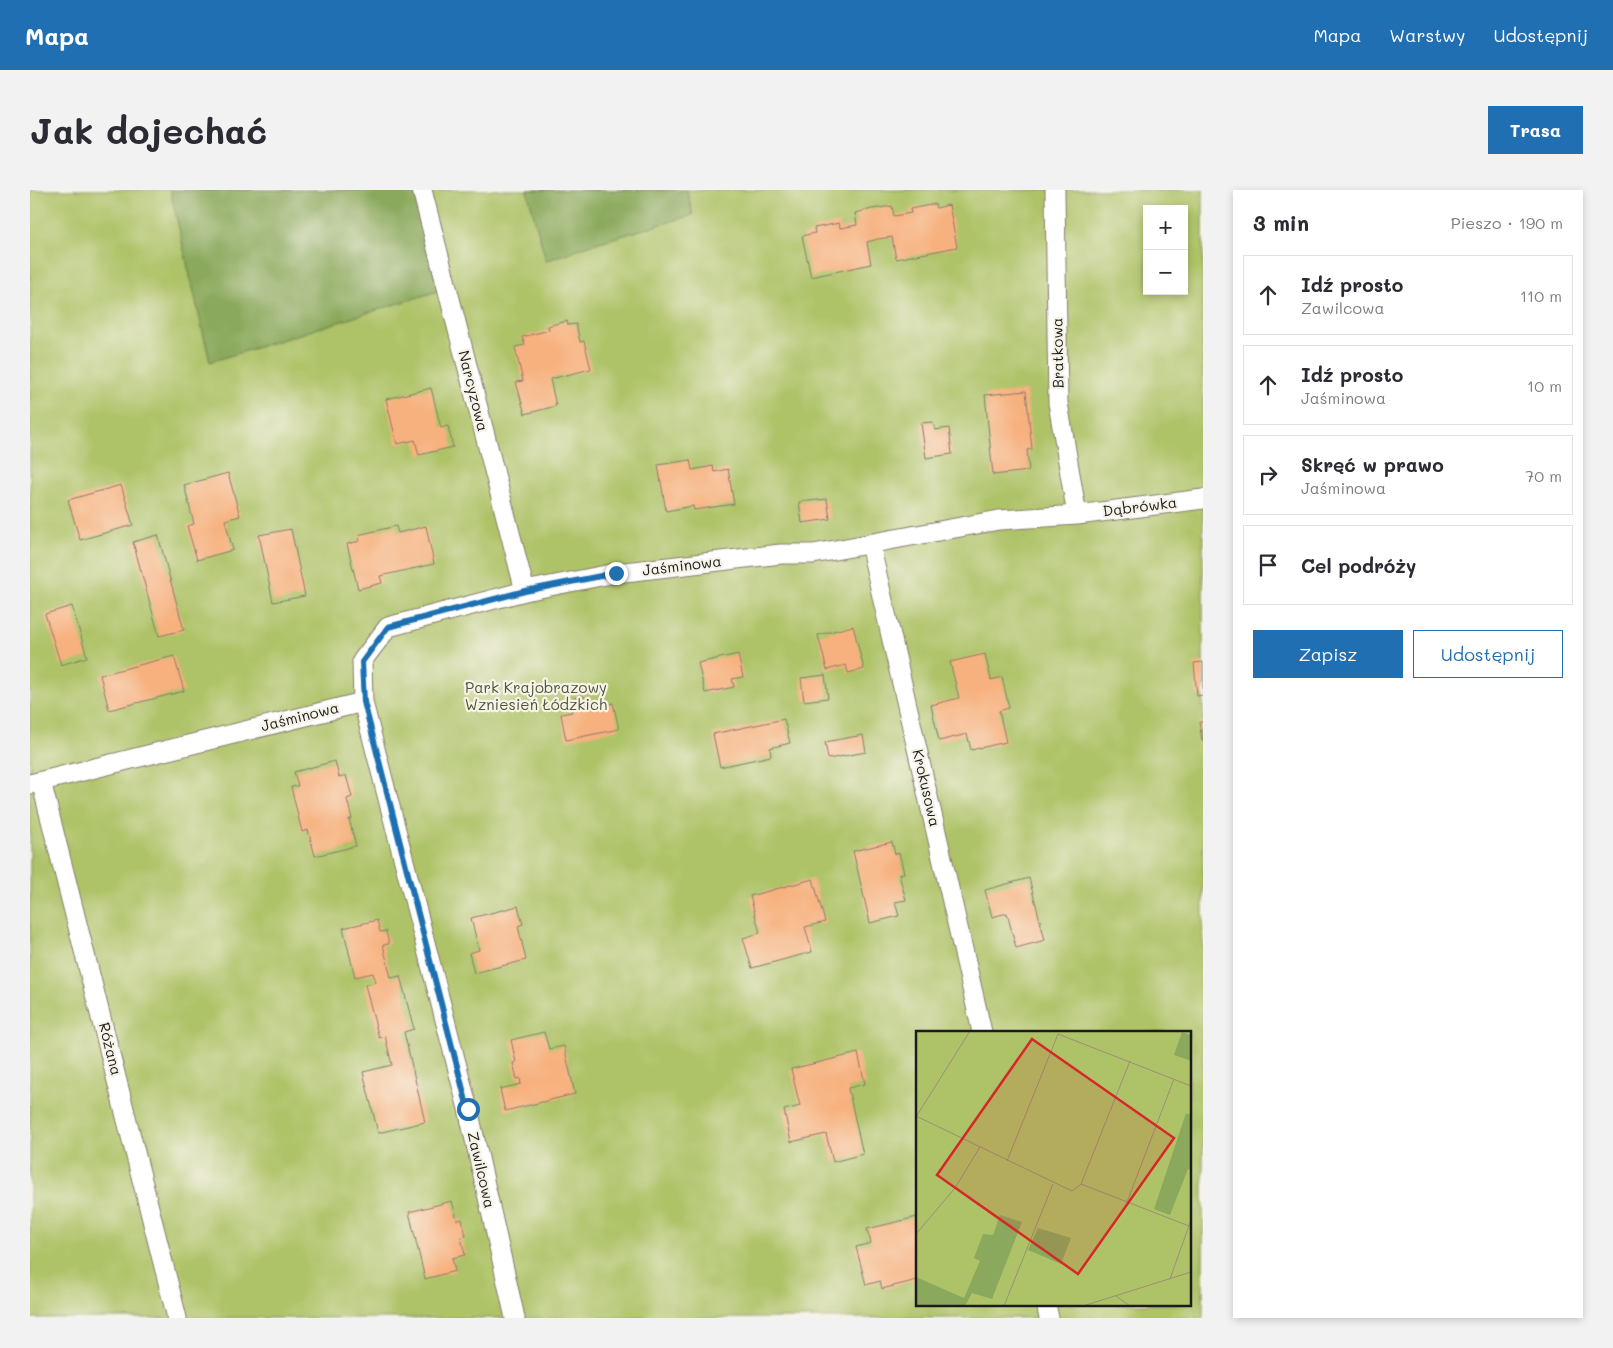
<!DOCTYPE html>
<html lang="pl">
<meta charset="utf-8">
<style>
body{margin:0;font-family:Mali,sans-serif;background:#f2f2f3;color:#2b2b33}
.controls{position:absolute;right:15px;top:15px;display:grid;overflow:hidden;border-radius:0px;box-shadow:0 2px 8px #0003}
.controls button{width:45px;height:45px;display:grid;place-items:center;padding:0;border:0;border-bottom:1px solid #e1e1e2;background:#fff;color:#2b2b33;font:25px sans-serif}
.stop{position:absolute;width:15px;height:15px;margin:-11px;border:4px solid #1f6fb2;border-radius:50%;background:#fff}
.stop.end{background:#1f6fb2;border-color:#fff;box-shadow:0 1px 5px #0008}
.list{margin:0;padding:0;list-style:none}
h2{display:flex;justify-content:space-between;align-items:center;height:65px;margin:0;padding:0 20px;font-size:21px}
h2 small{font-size:16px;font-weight:400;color:#7c7c81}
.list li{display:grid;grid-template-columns:32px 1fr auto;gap:15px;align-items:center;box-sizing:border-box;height:80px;margin:0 10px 10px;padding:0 10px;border:1px solid #e1e1e2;border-radius:0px}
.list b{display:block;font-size:19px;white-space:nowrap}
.list p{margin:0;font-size:16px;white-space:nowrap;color:#7c7c81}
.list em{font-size:16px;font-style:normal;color:#7c7c81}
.actions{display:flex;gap:10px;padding:15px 20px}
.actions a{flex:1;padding:11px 0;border:1px solid #1f6fb2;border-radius:0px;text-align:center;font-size:18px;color:#1f6fb2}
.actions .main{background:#1f6fb2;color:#fff}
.icon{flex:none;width:28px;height:28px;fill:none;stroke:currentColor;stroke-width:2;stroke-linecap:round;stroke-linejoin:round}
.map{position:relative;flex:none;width:1173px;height:1128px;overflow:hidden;border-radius:0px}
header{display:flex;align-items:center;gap:30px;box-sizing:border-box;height:70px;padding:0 25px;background:#1f6fb2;color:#fff}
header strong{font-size:24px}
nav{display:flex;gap:28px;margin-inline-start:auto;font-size:18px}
.intro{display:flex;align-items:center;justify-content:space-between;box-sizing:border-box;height:120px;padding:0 30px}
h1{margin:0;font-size:35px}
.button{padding:12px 22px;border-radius:0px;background:#1f6fb2;color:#fff;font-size:18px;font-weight:700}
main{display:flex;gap:30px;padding:0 30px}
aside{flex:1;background:#fff;border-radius:0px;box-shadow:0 2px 8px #0003}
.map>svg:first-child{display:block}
.green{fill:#aec367;stroke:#657042;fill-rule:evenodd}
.forest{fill:#8aa95c;stroke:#53623c}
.building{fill:#f7b17e}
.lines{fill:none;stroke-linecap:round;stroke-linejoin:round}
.minor-casing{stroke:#877b6c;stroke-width:21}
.minor{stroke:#fff;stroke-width:19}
.route{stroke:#1f6fb2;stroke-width:6}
.labels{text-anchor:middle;stroke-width:4.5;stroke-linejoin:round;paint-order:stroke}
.street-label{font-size:15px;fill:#1c1c1c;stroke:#f7f3e8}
.park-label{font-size:15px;fill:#4f5636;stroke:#f7f3e8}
.inset-road{fill:none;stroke:#9c8e7b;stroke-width:1}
.view{fill:#d62828;fill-opacity:0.15;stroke:#d62828;stroke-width:2.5}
.inset-edge{fill:none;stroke:#1c1c1c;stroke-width:2.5}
</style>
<header>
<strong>Mapa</strong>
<nav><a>Mapa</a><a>Warstwy</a><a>Udostępnij</a></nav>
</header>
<div class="intro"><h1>Jak dojechać</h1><a class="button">Trasa</a></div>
<main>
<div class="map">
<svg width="1173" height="1128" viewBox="0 0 1173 1128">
<rect width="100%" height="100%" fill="#f7f3e8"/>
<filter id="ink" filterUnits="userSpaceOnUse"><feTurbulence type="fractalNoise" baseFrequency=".02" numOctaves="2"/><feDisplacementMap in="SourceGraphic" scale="10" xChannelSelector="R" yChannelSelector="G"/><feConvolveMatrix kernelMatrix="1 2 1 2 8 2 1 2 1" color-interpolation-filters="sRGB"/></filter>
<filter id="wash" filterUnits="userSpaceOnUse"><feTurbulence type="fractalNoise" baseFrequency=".0096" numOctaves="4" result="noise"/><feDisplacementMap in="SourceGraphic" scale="20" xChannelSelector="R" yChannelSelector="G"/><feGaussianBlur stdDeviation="1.12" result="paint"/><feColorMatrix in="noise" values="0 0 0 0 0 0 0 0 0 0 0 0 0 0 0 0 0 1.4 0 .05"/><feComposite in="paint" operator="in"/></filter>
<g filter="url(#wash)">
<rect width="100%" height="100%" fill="#f2dabb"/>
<path class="green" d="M0,0H1173V1128H0ZM1117,19H1154V101H1117ZM887,842H1159V1114H887Z"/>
<path class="forest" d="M140,0H384L408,101L180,172Z
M497,0H657L663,25L556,56L516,71Z"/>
<g id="blocks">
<path class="building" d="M905,14L906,18L919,15L927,57L866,69L862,47L848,49L837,52L841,74L781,87L772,46L785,43L784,38L809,33L810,38L827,35L825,23L842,19L862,16L864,26L881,23L880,19Z
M537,131L538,135L546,134L550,152L554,151L561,179L520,189L526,216L495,224L486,192L493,191L485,157L495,155L492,147L519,140L518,136Z
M401,198L411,238L418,236L423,257L389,265L385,250L367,254L356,209Z
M996,201L1002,259L997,260L999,281L963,285L955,205Z
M903,232L905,240L919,238L922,264L896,268L891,233Z
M660,270L662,280L683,276L684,282L698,279L704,314L664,320L663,316L636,321L628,275Z
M198,283L210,326L195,330L203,360L167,370L157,336L164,334L154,295Z
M91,295L103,335L50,350L38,310Z
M797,309L800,329L772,333L769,312Z
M366,336L368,343L396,336L404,374L350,386L352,393L328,399L317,354L330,351L328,345Z
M261,339L275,406L243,412L229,345Z
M128,345L154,440L129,446L103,352Z
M42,416L57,467L31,475L15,424Z
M823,436L834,479L818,483L816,475L797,480L788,445Z
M708,464L713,487L702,489L704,497L675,503L668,473Z
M955,464L961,490L972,487L979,518L969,521L976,552L941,560L937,544L909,551L901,515L929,508L920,472Z
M144,466L154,501L79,520L70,485Z
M1173,472V505L1167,506L1164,473Z
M795,485L798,508L774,511L771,488Z
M554,506L557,519L583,513L589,539L536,550L531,524L542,522L539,509Z
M754,529L760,553L740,558L741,566L690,577L683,544Z
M1169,532H1173V551H1172Z
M833,545L836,562L798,569L795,552Z
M305,571L309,587L316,585L322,607L317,609L322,629H319L326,656L285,666L278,640L272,642L261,597L268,596L264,582Z
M862,652L865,664L869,663L874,683L869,684L876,710L865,712L869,726L840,733L823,661Z
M999,688L1015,750L986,758L977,723L962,727L955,700Z
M783,689L795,732L775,737L782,762L722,778L713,748L730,743L720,706Z
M488,716L493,734L488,736L496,770L444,783L439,763L449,760L441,728Z
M347,730L350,742L356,741L359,754L353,755L361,788L370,786L384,839L374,842L395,932L348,943L333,882L362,875L355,846L349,848L335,795L346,792L343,783L325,787L313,738Z
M514,842L519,859L534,856L545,904L475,921L470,899L491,894L490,888L487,889L483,873L486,872L481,850Z
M828,863L835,894L818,898L833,964L803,972L796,944L761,952L754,920L770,916L761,879Z
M422,1011L427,1030L432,1029L436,1046L431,1047L435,1065L422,1068L425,1081L395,1089L379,1022Z
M887,1027V1066H885L887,1090L852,1099L850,1091L836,1095L826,1057L841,1053L837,1039Z"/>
</g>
</g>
<g filter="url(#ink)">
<use href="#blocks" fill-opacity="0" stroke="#877b6c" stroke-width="1"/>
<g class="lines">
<defs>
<path id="minor" d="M392,0L495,401
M1025,0L1028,213L1047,325
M840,354L952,842
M11,591L147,1128
M0,594L333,512
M1016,1114L1019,1128
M485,1128L438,919L333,512L332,471L358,437L495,401L586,383L751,364H783L969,330L1047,325L1173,309"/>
</defs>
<use href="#minor" class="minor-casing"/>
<use href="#minor" class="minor"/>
</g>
</g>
<g class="lines" filter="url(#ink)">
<path class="route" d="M438,919L334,512L332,472L358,437L495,401L586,383"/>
</g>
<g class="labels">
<g class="street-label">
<text transform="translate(1028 163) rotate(-91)" y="5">Bratkowa</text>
<text transform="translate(443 201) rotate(76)" y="5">Narcyzowa</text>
<text transform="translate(1110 317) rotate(-7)" y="5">Dąbrówka</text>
<text transform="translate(652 376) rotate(-7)" y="5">Jaśminowa</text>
<text transform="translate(270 527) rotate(-14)" y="5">Jaśminowa</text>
<text transform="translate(896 598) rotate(77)" y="5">Krokusowa</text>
<text transform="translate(80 859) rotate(76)" y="5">Różana</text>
<text transform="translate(451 980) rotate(77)" y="5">Zawilcowa</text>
</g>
<g class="park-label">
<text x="506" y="503">Park Krajobrazowy<tspan x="506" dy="17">Wzniesień Łódzkich</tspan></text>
</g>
</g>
<g transform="translate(886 841)">
<rect width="275" height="275" fill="#f2dabb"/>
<path d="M0,0H275V275H0Z" fill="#aec367"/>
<path d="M266,1L275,4V30L258,24ZM270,82L275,84V139L272,138L254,184L238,178ZM84,184L106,191L76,268L56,262L49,275H0V246L48,267L64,230L58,227L67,203L77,204ZM122,197L155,207L145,233L112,219Z" fill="#8aa95c"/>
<path class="inset-road" d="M0,85L156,160L165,153L214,30M0,86L54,0M91,130L142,3L275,55M165,153L273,195M211,171L258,48M0,203L39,157L64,116M254,248L275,189M200,265L214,275M88,275L137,153M167,275L275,241"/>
<path class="view" d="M116,8L258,107L162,243L21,144Z"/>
<rect width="275" height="275" class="inset-edge"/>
</g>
</svg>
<div class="controls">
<button>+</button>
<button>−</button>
</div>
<div class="stop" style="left:438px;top:919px"></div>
<div class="stop end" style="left:586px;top:383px"></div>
</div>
<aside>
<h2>3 min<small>Pieszo · 190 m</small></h2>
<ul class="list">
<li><svg class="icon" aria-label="ahead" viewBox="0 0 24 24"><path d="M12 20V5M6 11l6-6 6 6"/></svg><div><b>Idź prosto</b><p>Zawilcowa</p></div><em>110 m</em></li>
<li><svg class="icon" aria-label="ahead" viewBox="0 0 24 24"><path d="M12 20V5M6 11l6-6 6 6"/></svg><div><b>Idź prosto</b><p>Jaśminowa</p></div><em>10 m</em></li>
<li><svg class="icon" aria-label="right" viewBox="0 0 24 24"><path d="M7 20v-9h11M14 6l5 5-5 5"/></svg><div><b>Skręć w prawo</b><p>Jaśminowa</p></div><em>70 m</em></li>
<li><svg class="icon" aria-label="arrive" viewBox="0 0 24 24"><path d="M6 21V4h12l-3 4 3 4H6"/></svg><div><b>Cel podróży</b></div></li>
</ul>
<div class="actions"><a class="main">Zapisz</a><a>Udostępnij</a></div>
</aside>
</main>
